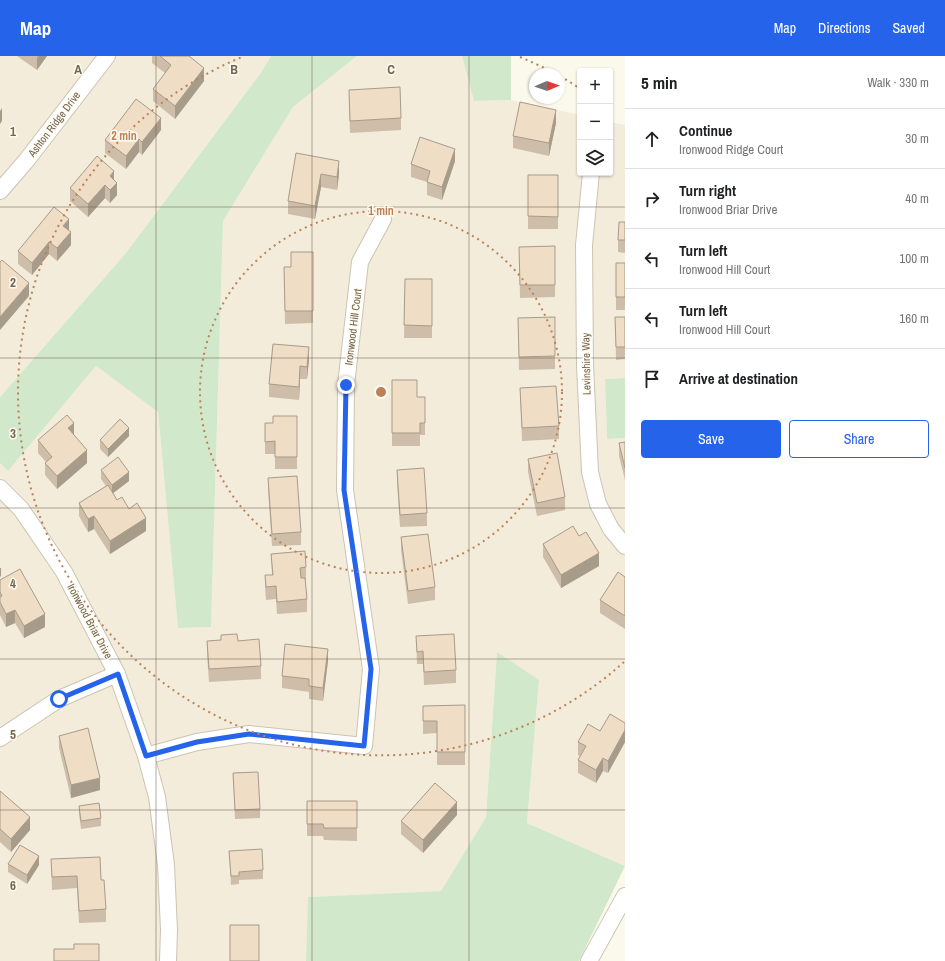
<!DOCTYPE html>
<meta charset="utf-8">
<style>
body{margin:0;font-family:"Archivo Narrow",sans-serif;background:#f2f2f2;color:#202124}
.controls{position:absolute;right:12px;top:12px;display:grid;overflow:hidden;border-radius:4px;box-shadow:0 1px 3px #0004}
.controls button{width:36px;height:36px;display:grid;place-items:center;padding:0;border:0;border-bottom:1px solid #e0e0e0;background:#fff;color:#202124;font:20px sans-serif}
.compass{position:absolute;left:529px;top:12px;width:36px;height:36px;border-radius:50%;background:#fff;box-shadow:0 1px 3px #0004;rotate:88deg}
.stop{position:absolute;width:12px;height:12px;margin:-9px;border:3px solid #2563eb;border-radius:50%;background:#fff}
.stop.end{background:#2563eb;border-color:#fff;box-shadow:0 1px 4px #0008}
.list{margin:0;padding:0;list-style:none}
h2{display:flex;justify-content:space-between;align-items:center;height:52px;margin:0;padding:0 16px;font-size:17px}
h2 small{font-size:13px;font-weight:400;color:#757577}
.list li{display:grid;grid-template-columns:26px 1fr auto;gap:12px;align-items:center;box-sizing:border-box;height:60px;padding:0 16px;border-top:1px solid #e0e0e0}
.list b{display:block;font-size:15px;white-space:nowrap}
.list p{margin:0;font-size:13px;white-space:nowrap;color:#757577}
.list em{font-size:13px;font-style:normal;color:#757577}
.actions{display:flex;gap:8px;padding:12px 16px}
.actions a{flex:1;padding:9px 0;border:1px solid #2563eb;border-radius:4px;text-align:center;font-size:14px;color:#2563eb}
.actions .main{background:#2563eb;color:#fff}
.icon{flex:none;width:22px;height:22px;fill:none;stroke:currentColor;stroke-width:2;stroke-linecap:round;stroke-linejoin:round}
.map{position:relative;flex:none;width:625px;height:905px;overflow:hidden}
header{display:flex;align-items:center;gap:24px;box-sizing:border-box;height:56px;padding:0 20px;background:#2563eb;color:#fff}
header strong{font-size:19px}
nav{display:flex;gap:22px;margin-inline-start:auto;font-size:14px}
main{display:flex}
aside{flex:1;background:#fff}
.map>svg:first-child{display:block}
.residential{fill:#f3ecdb}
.green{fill:#d1e9ca}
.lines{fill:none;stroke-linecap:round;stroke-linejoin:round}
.minor-casing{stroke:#cdc3b2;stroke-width:18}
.minor{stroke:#fff;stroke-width:16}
.wall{fill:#cebea9}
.shaded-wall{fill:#a79b8a}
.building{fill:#efddc5;stroke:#a79b8a}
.route{stroke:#2563eb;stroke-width:5}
.grid{fill:none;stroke:#756450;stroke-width:1;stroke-opacity:0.55}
.ring{fill:none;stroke:#bc8158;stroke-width:2;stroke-dasharray:2 4}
.labels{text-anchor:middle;stroke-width:3;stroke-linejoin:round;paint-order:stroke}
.street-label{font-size:11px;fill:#756450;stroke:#fefbf2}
.grid-label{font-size:13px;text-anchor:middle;font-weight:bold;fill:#756450;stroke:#fefbf2;stroke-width:3;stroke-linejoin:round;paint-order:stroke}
.centre{fill:#bc8158;stroke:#fefbf2;stroke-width:2}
.ring-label{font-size:12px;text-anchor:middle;font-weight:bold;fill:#bc8158;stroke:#fefbf2;stroke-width:3;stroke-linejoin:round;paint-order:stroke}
</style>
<header>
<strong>Map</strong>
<nav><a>Map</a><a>Directions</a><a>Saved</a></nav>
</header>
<main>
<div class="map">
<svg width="625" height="905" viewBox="0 0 625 905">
<rect width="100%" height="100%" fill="#fbf8ec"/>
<path class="residential" d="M0,0H271L260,18L126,197L0,341Z
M357,0H462L474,45L511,44L580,59V117H610V66L625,69V322L605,323L607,383L625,382V810L527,767L539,624L497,597L486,761L441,835L309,841L306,905H0V407L8,415L96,310L158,356L178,572L211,571L223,165L293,51Z"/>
<path class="green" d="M271,0H357L293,51L223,165L211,571L178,572L158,356L96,310L8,415L0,407V341L126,197L260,18Z
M462,0H511V44L474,45Z
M625,322V382L607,383L605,323Z
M497,596L539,624L527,767L625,810L579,905H306L308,841L441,835L486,761Z"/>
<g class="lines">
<defs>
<path id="minor" d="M591,117L584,189L585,309L590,416L598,448L611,473L625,490
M0,135L26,105L107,0
M0,432L21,453L64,516L117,618L146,700L157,741L166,809L169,874L168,905
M0,682L59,643L117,618
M146,700L197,686L249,678L364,690L371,613L345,434L346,329L360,206L383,163
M589,905L625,840"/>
</defs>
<use href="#minor" class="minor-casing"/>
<use href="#minor" class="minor"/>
</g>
<path class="wall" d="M17,0H47L37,14Z
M152,0H189L204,25L175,63L153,45V33L165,17L152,7Z
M349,34L401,62V74L350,77L349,47Z
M556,67L549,100L513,92V80Z
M161,74L142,99L139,96L126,113L105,97V84Z
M296,97L339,118L337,134L321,131L315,163L288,158V145Z
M455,105L442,144L427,139V126L411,121V108Z
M528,119H558V173H528Z
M114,124L117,139L110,147L105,142L88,161L70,145V132Z
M625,166V197L618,196V184Z
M69,174L71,189L57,205L49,198L32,219L18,208V195Z
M555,190V241L520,242L519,191Z
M313,196V267L285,268L284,211H291Z
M616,207H625V254H616Z
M405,223H432V282H404Z
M615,261H625V303L616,304Z
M518,262L555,300V313L519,314Z
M309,304L307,323H300L299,344L269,341V328Z
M392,324L417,341H425V379H420V390H392Z
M520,332L559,370V383L522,385Z
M297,360V413H275V398H265V367H273Z
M74,379L87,407L57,433L45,419V407L46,406L38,397V384Z
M129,380L108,401L100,393V384Z
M625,386V424L619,400V387Z
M528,403L565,441V454L537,460L528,416Z
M101,414L129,425L113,437L117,444L129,453L146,475L110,498L94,473L88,476L79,460V447L106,430L101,423Z
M397,414L427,457V470L400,471L397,427Z
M268,422L301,476V489L272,490L268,434Z
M579,480L599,510L561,532L543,501V488Z
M401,481L435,531V544L408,548L401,494Z
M271,498L306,511V524H305L307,543V556L277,558L276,543L266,544L265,532V519H272Z
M625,521V573L600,557V544Z
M0,524L45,571L24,582L15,567L6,571L0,559Z
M221,579L238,585L261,610V623L209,626L207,598V585L221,584Z
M416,580L456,614V627L424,629L423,608H417Z
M328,605L323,645L309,643V636L282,632V620Z
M465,649V709H437V677L423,678V650Z
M625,667V686L608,717L603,715L596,727L578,717V704L580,700L578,699V686L600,675Z
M59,680L100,734L71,742L59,692Z
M233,717L260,753V762L235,763Z
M0,735L30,774L11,796L0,786Z
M307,745H357V785L324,784L323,780H307Z
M79,750L101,762V770L81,773L79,758Z
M457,759L423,797L401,778V765Z
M229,795L263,814V823L239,824V828L231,829Z
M51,803L101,824L106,853V866L79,867L77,832L52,834Z
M8,808L39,809L27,828L8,816Z"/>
<path class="shaded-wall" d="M38,0H47L37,14V2Z
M204,12V25L175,63V50Z
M2,52V65L0,68V55Z
M556,54V67L549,100V87Z
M161,62V74L142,99V86Z
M139,83V96L126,113V100Z
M455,93V105L442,144V131Z
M339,105V118L337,134V121Z
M114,115V128L110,120Z
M321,118V131L315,163V150Z
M117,127V139L110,147V134Z
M105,129V142L88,161V148Z
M69,163V176L63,170Z
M71,176V189L57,205V192Z
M49,186V198L32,219V207Z
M29,227V240L0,274V261Z
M309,291V304L307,323V311Z
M300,310V323L299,344V331Z
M74,367V379L68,372Z
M129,372V380L108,401V393Z
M87,394V407L57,433V420Z
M129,416V425L112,438V429Z
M94,460V473L88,476V463Z
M146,462V475L110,498V485Z
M599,497V510L561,532V519Z
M0,512H1V520L0,521Z
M15,554V567L6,571V558Z
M45,558V571L24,582V570Z
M328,593V605L323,645V632Z
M625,674V686L608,717V705Z
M603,702V715L596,727V714Z
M100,722V734L71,742V729Z
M457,746V759L423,797V784Z
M30,761V774L11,796V783Z
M39,800V809L27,828V819Z"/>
<path class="building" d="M160,0H189L204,12L175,50L153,33L171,9Z
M400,31L401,62L350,65L349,34Z
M136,43L161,62L142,86L139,83L126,100L105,84Z
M520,46L556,54L549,87L513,80Z
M420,81L455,93L442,131L427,126L430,115L411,108Z
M296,97L339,105L337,121L321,118L315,150L288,145Z
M97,100L114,115L110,120L117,127L110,134L105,129L88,148L70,132Z
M528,119H558V161L528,160Z
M54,151L69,163L63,170L71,176L57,192L49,186L32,207L18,195Z
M619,166H625V184H618Z
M555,190V229H520L519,191Z
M291,196H313V255H285L284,211H291Z
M2,204L29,227L0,261V206Z
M616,207H625V241H616Z
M405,223H432V270L404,269Z
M555,261V300L519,301L518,262Z
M615,261H625V291H616Z
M273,288L309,291L307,311L300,310L299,331L269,328Z
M392,324H417V341H425V367H420V377H392Z
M556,330L559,370L522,372L520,332Z
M67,359L74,367L68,372L87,394L57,420L45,407L52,401L38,384Z
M273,360H297V401H275V385L265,386V367H273Z
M120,363L129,372L108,393L100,384Z
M625,386V412L619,387Z
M557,397L565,441L537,447L528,403Z
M118,401L129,416L112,429L101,414Z
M424,412L427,457L400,459L397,414Z
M297,420L301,476L272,478L268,422Z
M108,429L117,444L122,441L129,453L137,447L146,462L110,485L94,460L88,463L79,447Z
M573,470L579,480L586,476L599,497L561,519L543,488Z
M428,478L435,531L408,535L401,481Z
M305,495L306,511L300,512L301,522H305L307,543L277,546L276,530L266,531L265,519H273L271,498Z
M20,513L45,558L24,570L15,554L6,558L0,546V541L2,540L0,536V524Z
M618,516L625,521V560L600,544Z
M237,578L238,585L259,583L261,610L209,613L207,585L221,584V579Z
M454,578L456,614L424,616L423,595L417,596L416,580Z
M285,588L328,593L323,632L309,630V623L282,620Z
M465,649V696H437V665H423V650Z
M610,658L625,667V674L608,705L603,702L596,714L578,704L586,690L578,686L588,668L600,675Z
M88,672L100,722L71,729L59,680Z
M258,716L260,753L235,754L233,717Z
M435,727L457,746L423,784L401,765Z
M0,735L30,761L11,783L0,773Z
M307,745H357V772H324L323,768H307Z
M99,747L101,762L81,765L79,750Z
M20,789L39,800L27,819L8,808Z
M262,793L263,814L239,816V820H231L229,795Z
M100,801L101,824H104L106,853L79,855L77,820L52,821L51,803Z
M230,869H259V905H230Z
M74,888H99V905H54V893H74Z"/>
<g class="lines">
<path class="route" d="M59,643L118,618L146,700L197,686L249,678L364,690L371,613L344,434L346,329"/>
</g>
<path class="grid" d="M156,0V905M312,0V905M469,0V905M0,151H625M0,302H625M0,452H625M0,603H625M0,754H625"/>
<g class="ring">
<circle cx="381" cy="336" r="181"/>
<path d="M624 606A363 363 0 1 1 242 1M520 1A363 363 0 0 1 554 17M560 20A363 363 0 0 1 579 32"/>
</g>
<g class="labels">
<g class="street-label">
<text transform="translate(54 68) rotate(-53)" y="4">Ashton Ridge Drive</text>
<text transform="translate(353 271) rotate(-83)" y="4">Ironwood Hill Court</text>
<text transform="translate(586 308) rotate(-91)" y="4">Levinshire Way</text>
<text transform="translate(90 565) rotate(62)" y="4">Ironwood Briar Drive</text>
</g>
</g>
<g class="grid-label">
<text x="78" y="18">A</text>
<text x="234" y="18">B</text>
<text x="391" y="18">C</text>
<text x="13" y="80">1</text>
<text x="13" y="231">2</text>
<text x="13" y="382">3</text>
<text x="13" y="532">4</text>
<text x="13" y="683">5</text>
<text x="13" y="834">6</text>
</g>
<circle cx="381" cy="336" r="6" class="centre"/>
<g class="ring-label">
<text x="124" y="84">2 min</text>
<text x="381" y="159">1 min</text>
</g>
</svg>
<div class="controls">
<button>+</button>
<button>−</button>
<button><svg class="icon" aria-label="layers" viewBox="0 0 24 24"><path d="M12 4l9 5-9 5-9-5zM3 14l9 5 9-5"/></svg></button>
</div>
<svg class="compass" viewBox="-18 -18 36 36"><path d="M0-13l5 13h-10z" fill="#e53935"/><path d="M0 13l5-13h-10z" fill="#757577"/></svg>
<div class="stop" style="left:59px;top:643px"></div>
<div class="stop end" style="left:346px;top:329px"></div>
</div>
<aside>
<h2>5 min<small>Walk · 330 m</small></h2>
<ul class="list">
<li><svg class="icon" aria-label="ahead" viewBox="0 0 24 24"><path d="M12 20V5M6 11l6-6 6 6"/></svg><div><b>Continue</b><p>Ironwood Ridge Court</p></div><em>30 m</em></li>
<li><svg class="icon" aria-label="right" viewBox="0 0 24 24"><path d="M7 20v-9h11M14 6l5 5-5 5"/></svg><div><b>Turn right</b><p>Ironwood Briar Drive</p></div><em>40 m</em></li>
<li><svg class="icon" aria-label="left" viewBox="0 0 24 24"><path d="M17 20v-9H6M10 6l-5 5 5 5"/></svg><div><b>Turn left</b><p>Ironwood Hill Court</p></div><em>100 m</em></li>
<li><svg class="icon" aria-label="left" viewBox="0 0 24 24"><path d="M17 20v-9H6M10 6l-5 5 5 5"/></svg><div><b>Turn left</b><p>Ironwood Hill Court</p></div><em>160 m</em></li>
<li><svg class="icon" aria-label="arrive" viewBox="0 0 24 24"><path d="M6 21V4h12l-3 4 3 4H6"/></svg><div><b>Arrive at destination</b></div></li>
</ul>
<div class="actions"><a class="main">Save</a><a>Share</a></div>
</aside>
</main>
